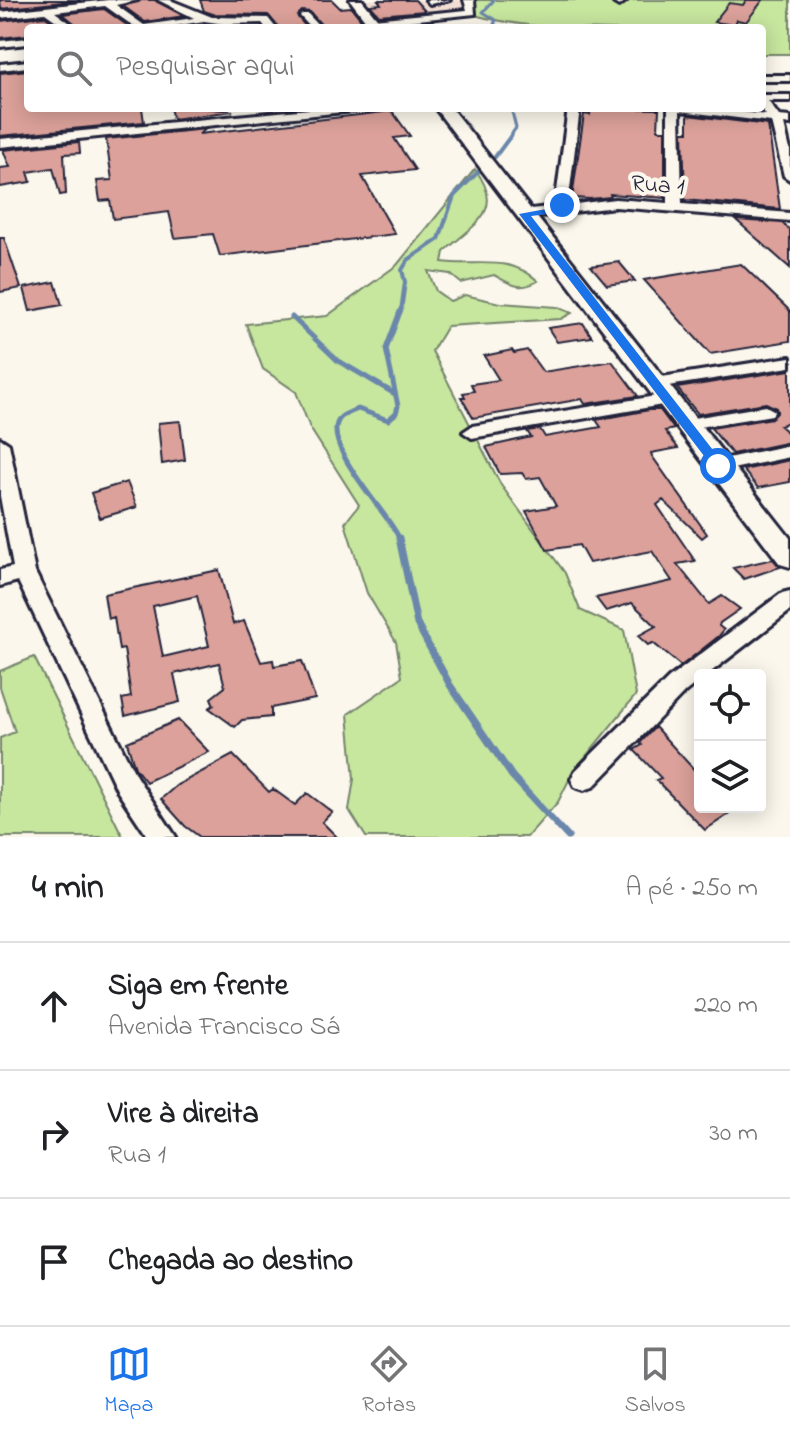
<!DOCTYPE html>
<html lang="pt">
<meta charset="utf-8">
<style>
body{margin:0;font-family:"Indie Flower",sans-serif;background:#f6f6f6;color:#202124}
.controls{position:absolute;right:24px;bottom:24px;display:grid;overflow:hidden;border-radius:8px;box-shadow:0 4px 20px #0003}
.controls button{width:72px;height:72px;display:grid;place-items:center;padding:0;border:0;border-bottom:2px solid #e0e0e0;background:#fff;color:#202124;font:40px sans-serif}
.stop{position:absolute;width:24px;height:24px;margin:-18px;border:6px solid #1a73e8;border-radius:50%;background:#fff}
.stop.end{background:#1a73e8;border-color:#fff;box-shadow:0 2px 8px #0008}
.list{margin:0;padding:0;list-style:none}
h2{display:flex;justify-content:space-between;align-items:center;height:104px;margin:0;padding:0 32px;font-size:34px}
h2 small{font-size:26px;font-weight:400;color:#757577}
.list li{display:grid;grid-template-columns:52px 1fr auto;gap:24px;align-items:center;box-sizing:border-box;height:128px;padding:0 32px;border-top:2px solid #e0e0e0}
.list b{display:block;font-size:30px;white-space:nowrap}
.list p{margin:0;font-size:26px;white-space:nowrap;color:#757577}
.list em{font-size:26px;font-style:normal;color:#757577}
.icon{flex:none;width:44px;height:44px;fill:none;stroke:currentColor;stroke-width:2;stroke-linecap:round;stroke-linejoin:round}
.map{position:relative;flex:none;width:790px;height:837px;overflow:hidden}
.search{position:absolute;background:#fff;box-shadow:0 4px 20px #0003;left:24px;right:24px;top:24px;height:88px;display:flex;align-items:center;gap:20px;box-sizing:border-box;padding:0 28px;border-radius:8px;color:#757577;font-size:30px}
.sheet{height:488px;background:#fff}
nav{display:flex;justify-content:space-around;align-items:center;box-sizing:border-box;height:112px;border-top:2px solid #e0e0e0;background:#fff;font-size:22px;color:#757577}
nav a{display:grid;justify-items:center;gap:4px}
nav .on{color:#1a73e8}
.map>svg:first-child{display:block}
.built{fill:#f1ddd3}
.green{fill:#c7e69e;stroke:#74846c;stroke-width:2}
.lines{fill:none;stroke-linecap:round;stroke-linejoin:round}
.stream-far3{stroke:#6a87ab;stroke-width:3}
.stream-far2{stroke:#6a87ab;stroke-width:4}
.stream-far1{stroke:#6a87ab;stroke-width:5}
.stream{stroke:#6a87ab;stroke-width:7}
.building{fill:#dba19a;stroke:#22223b;stroke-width:2;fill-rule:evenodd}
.minor-casing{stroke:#22223b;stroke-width:6}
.major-casing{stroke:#22223b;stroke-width:6}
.minor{fill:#fbf7ec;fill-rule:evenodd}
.major{fill:#fbf7ec;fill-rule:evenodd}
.route{fill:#1a73e8}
.labels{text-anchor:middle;stroke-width:8;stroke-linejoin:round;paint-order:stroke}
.far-street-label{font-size:24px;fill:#22223b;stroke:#fbf7ec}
</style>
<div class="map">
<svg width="790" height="837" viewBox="0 0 790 837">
<rect width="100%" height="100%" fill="#fbf7ec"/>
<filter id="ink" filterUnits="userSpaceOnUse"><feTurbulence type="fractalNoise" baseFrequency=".0125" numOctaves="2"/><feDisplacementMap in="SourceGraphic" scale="16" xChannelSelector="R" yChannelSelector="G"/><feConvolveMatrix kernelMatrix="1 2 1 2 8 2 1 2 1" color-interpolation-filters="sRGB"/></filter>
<g filter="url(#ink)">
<path class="built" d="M365,0H471L474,15L383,22Z"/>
<path class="green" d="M471,0H790V54H762V28C672,28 560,38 474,15Z
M475,169C507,212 473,224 444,252L442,262C478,267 509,254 538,281C520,292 511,284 494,275L461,283L450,274L428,271L436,291L450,301L465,295L500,303L557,307L572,313L561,319L447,326L432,351L501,485L565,573L580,610L624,630L636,695L573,772L558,802L527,837H366L349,810L354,779L348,714L402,677L396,642L367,593L345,523L359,505L310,428L296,392L263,369L246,324L327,316L397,265Z
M34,657L123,837H0V738L15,732L0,687V671Z"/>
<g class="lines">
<path class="stream-far3" d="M494,0L483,12L496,20L494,24L500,28
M510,136L516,128L511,108"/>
<path class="stream-far2" d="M495,157L512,134
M401,311L405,282L402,270L408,260L439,239L454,196L483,167"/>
<path class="stream-far1" d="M292,317L337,360L395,394
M400,540C390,514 316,442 341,417C345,414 353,411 358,409L388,420L396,413L398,406L386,349L401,309"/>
<path class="stream" d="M399,538L417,624L450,685L512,776L568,837"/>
</g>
<path class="building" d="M0,0H81L1,9Z
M141,0H155L184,16L145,22L123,6Z
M200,0H332L340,8L351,7L363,22L345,28H324L310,12L302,11L297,16L307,28H279L268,15L213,14L204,11Z
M378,0H415L425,11L379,15L370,5L381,4Z
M746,0H763L746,22L737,20L734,25L714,22L729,3L743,5Z
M104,9L131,28H80L63,14Z
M44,16L61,28H28V35L0,38V21Z
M28,70V108H142L144,122L0,136V73Z
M170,108H203L233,111L173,119Z
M591,108L659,109L658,130H665V198L610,194L611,197L590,199L572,198L584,114L590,115Z
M392,111L410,136L394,138L415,170L362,176L395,234L220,256L213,234L175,238L169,212L113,219L110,200L100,201L97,181L112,180L106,139L206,129L199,134Z
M688,115L768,125L780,209L685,200L683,132H688Z
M79,142L80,153L64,154L66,194L60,195L53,168L28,172L31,182L0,187V168L10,167L3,150Z
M736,220L782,223L790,230V268Z
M0,238H4L21,288L0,292Z
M619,262L635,281L607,285L591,266Z
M741,264L790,311V341L710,354L644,280Z
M55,282L62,305L30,311L24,288Z
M583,323L592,337L557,342L548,328Z
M512,350L514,353L527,350L543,372L612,361L638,396L585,404L582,399L473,418L461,397H465L463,393L474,391L471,384L499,380L484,356Z
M790,370V421L780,426L790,435V442L732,454L711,428L772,418L777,413L776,408L766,403L698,414L677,388Z
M649,410H660L674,429L665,431L678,448L651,453L652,456L707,534L702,538L663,500L657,505L695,561L677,564L709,604L722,596L740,609L720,623L719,626L724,630L719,636L681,666L653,643L648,645L638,636L656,626L632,603L606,611L596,598L672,581L652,551L589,563L579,545L547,550L526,511L556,506L540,477L526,479L522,473L500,474L486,447L531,437L527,431L540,429L545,437L601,427L596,420Z
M180,421L185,460L162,464L158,423Z
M790,460V482L758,488L743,470Z
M127,482L137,507L100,518L91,493Z
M773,559L780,567L744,579L733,568Z
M219,570L233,624L244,621L261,662L273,660L274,666L302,661L315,699L271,708V717L242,720L235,727L209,708L214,705L211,698L225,687L219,663L174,674L180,702L125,716L122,699L131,697L124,649L119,650L114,617L108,619L104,594ZM197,596L209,646L163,657L153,606Z
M178,720L209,752L146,782L135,768L127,742Z
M655,727L700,776V807H740L705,830L656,780L661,778L634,750L642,745L640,743Z
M233,755L269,792L273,789L295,805L307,793L319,802L332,812L322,822L337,837H200L185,826L161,799L177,785Z"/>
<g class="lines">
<defs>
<path id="minor" d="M108,0H138L116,5L144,25L194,18L158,0H170L212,17L268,18L276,28H266L262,23L224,24L204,21L163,28H136L105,6L55,12L77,28H66L45,13L0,18V12Z
M426,0H450L430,4Z
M464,0H474L475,14L380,24V28H348L369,24L373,19L467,10Z
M617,0H627L619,6L614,3Z
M302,14H308L321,28H311L300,16Z
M28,38V44L0,47V41Z
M28,61V67L0,70V64Z
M762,75H790V81H762Z
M762,95H790V101H768L779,116L790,117V125L784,124L790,150V180L784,176L771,122L680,111L682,204L790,213V221L615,207L524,218L517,214L524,210L555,206L568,108H580L568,205L615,199L668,203V108H712L766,115L761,108Z
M319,108H360L354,111L0,147V139Z
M790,357V367L655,388L646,383L655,378Z
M668,394L674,395L677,399L674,403L472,438L463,432L472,426Z
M766,406L775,411L772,415L687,429L678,424L687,419Z
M0,438L9,444L35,572L136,776L176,837H148L118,792L18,581L0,586V570L13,567L0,496Z
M790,445V457L718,472L709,466L718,460Z
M790,591V611L707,675H700V680L685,692L593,787L584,790L575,787L571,779L575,771L669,678L782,593Z"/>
<path id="major" d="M350,0H362L385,28H371Z
M435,108H451L790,538V567L780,564Z"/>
</defs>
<use href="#minor" class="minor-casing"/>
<use href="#major" class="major-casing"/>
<use href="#minor" class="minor"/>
<use href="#major" class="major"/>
</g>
</g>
<path class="route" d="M558,203H565V212L531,216L723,463V469H714L519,214L557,207Z"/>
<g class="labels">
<g class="far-street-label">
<text transform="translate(658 184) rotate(4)" y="8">Rua 1</text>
</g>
</g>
</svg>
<div class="controls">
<button><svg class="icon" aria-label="locate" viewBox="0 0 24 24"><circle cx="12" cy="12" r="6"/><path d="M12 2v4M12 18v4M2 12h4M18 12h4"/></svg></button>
<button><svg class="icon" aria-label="layers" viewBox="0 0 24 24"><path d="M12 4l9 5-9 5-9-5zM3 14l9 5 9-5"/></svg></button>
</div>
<div class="stop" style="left:718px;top:466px"></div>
<div class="stop end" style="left:562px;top:205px"></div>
<div class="search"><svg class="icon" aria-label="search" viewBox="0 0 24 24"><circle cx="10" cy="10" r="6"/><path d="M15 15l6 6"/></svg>Pesquisar aqui</div>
</div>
<section class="sheet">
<h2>4 min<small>A pé · 250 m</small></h2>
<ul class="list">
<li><svg class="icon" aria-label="ahead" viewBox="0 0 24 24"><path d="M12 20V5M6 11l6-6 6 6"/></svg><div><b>Siga em frente</b><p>Avenida Francisco Sá</p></div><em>220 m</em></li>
<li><svg class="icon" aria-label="right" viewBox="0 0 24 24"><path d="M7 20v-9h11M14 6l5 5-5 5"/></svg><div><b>Vire à direita</b><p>Rua 1</p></div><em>30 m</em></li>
<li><svg class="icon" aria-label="arrive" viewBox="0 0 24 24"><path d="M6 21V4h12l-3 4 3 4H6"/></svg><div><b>Chegada ao destino</b></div></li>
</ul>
</section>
<nav>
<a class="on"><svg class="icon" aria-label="map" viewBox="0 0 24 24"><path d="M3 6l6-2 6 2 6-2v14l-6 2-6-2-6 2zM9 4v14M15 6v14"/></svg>Mapa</a>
<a><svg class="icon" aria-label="directions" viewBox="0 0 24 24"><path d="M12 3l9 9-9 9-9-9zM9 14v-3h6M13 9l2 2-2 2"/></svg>Rotas</a>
<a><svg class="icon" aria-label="saved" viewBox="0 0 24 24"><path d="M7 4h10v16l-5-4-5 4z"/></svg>Salvos</a>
</nav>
